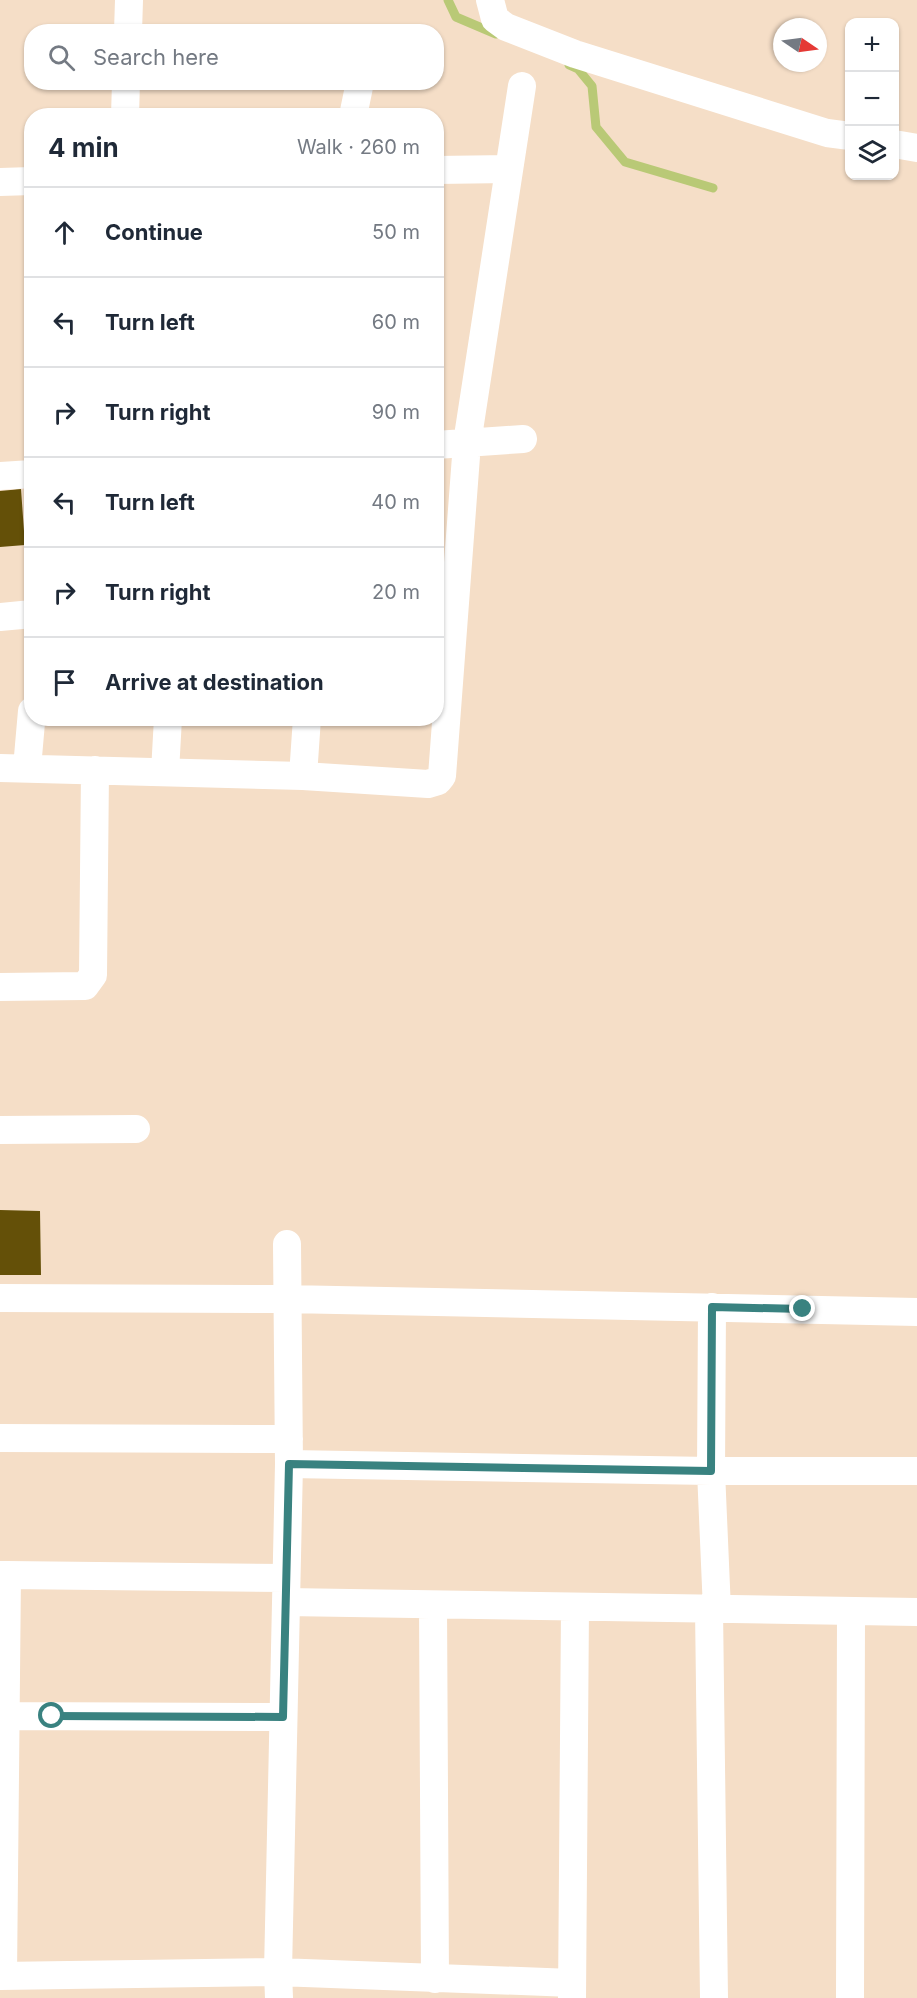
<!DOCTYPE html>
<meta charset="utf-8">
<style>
body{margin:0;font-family:Inter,sans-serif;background:#f2f2f3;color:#1f2937}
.controls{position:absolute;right:18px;top:18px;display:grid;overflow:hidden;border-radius:12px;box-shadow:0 2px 4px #0004}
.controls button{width:54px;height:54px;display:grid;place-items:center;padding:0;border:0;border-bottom:2px solid #e0e1e3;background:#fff;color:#1f2937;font:30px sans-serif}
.compass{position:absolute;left:773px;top:18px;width:54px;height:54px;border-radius:50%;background:#fff;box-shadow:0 2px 4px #0004;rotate:103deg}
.stop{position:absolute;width:18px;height:18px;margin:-14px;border:4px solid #398280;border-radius:50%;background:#fff}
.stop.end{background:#398280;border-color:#fff;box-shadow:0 2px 6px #0008}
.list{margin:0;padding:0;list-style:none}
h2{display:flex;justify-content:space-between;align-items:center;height:78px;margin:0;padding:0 24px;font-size:26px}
h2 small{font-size:20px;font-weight:400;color:#747a83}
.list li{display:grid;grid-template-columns:39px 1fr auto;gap:18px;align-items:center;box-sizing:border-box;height:90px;padding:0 24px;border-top:2px solid #e0e1e3}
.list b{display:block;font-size:22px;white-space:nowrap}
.list em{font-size:20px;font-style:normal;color:#747a83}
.icon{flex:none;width:33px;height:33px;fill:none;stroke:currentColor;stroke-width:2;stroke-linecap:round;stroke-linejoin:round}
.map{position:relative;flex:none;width:917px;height:1998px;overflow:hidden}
.search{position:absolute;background:#fff;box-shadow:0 2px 4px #0004;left:24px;top:24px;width:420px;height:66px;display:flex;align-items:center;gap:15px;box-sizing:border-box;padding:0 21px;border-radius:24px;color:#747a83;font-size:22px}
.panel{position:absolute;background:#fff;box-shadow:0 2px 4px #0004;left:24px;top:108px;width:420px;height:618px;border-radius:24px}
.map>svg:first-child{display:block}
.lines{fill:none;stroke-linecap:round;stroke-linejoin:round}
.stream{stroke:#b9c976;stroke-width:9}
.building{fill:#645008}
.minor{stroke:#fff;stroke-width:28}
.route{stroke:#398280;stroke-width:8}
</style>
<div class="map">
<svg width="917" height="1998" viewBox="0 0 917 1998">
<rect width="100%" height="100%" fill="#f5dec7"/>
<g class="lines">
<path class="stream" d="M448,0L456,17L496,34
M569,65L578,69L592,86L596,127L625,162L713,188"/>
</g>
<path class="building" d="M21,489L25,545L0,547V491Z
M0,1210L40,1211L41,1275H0Z"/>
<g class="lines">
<path class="minor" d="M490,0L495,19L506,27L575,54L827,133L850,136
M128,32L129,0
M125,116L126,82
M353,116L360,82
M894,144L917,148
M436,170L509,169
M0,182L32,181
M436,445L523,439
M0,476L32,474
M0,617L32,614
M0,768L303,776L428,784L438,781L442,776L467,443L522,86
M27,768L32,711
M165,772L168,718
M303,776L307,718
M0,987L85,986L93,975L95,770
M0,1130L136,1129
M0,1298L287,1299L917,1312
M712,1307L711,1471L717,1610
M0,1438L289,1439
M289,1464L711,1471H917
M0,1575H7L3,1976
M7,1575L286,1578
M286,1602L917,1612
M433,1605L435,1979
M709,1609L714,1998
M6,1716L283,1717
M0,1976L278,1972L572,1983
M279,1998L278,1972L289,1464L287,1244
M572,1998L575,1607
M850,1998L851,1613"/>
</g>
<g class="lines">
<path class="route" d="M52,1716L283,1717L289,1464L711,1471L712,1307L803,1309"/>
</g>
</svg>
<div class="controls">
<button>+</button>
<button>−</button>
<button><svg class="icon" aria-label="layers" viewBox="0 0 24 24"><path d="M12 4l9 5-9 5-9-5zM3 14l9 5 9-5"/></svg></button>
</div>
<svg class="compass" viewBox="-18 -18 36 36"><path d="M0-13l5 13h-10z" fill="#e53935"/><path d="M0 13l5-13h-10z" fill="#747a83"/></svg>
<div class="stop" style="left:52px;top:1716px"></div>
<div class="stop end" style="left:803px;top:1309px"></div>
<div class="search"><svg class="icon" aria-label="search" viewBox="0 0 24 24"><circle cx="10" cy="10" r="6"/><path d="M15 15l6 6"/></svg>Search here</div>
<section class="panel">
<h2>4 min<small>Walk · 260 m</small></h2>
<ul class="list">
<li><svg class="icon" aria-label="ahead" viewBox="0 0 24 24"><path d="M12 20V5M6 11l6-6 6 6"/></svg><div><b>Continue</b></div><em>50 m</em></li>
<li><svg class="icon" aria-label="left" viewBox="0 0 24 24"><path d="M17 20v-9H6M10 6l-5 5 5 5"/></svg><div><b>Turn left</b></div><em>60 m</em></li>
<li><svg class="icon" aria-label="right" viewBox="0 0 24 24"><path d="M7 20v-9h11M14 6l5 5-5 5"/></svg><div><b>Turn right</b></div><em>90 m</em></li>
<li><svg class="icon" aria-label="left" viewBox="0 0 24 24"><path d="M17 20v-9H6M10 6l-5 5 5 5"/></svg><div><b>Turn left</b></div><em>40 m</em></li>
<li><svg class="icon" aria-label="right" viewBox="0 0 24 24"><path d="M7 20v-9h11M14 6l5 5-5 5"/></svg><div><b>Turn right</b></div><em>20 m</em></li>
<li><svg class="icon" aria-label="arrive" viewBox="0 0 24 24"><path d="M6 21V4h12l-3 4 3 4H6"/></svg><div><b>Arrive at destination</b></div></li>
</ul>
</section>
</div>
